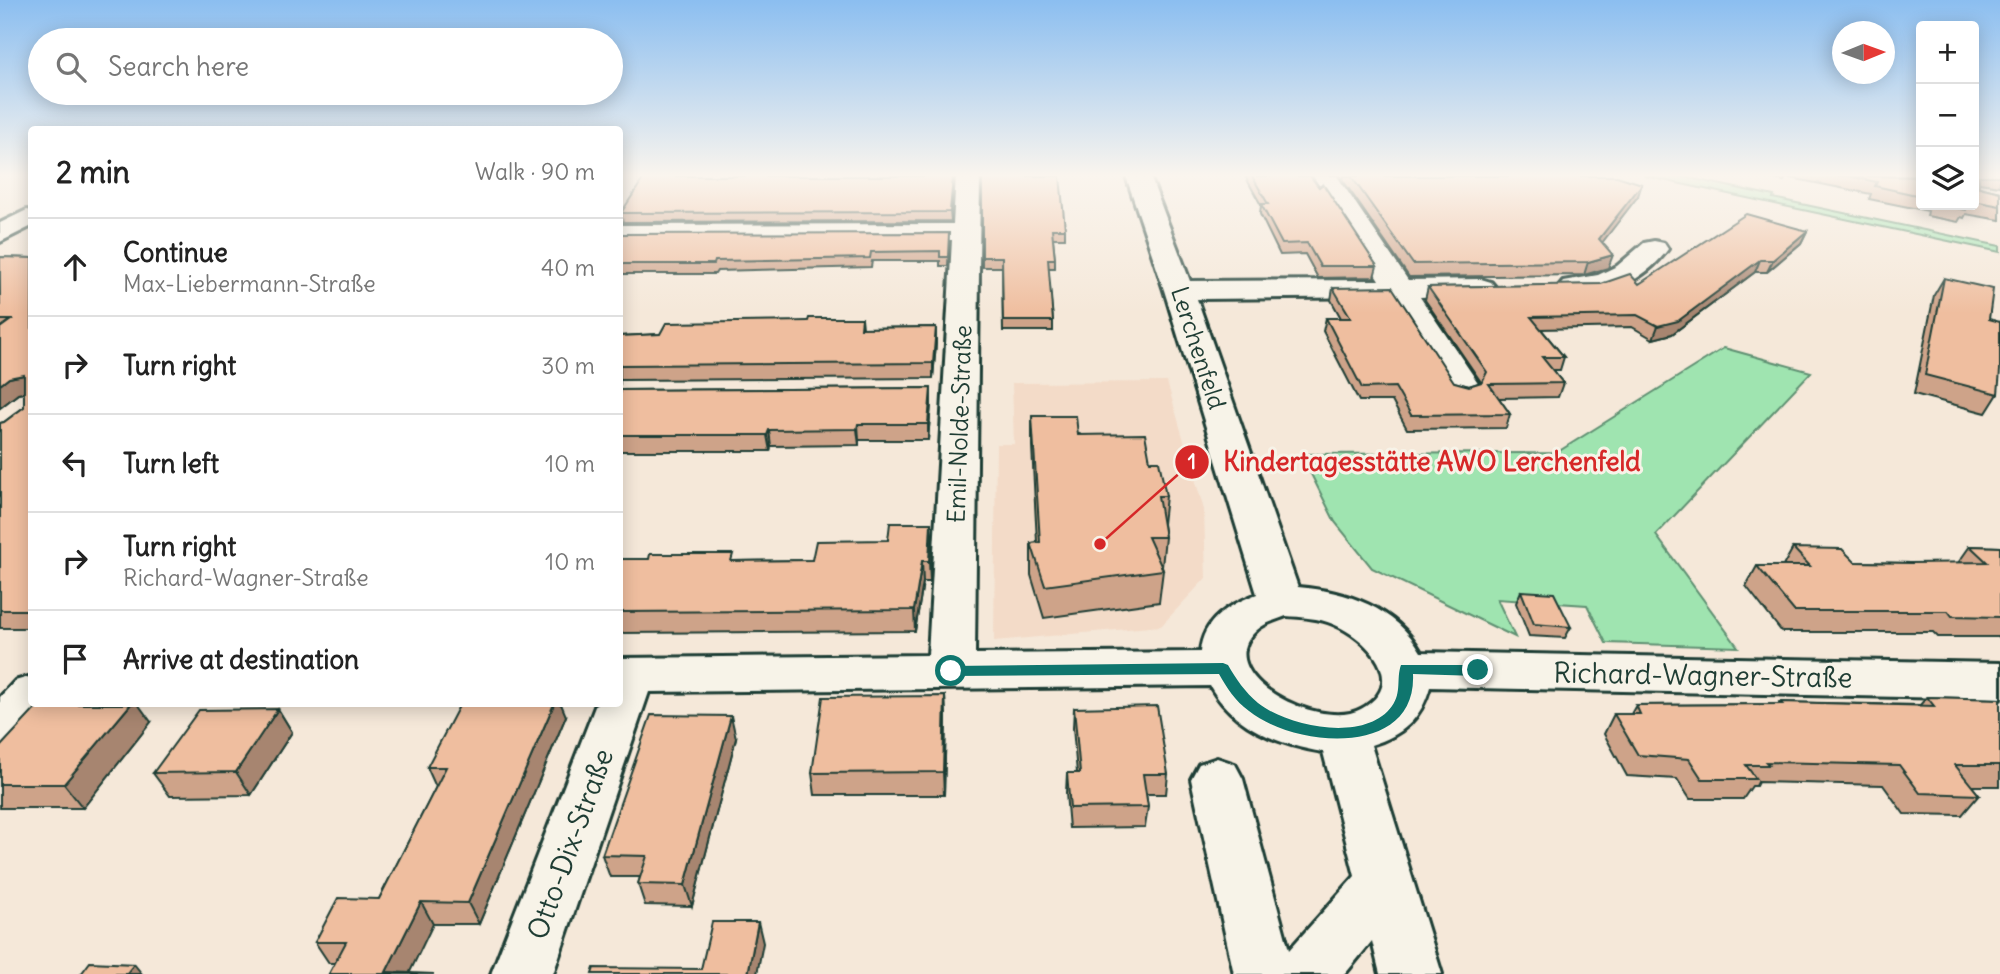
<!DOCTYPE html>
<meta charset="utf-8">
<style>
body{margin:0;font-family:Delius,sans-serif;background:#f6f6f6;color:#222}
.controls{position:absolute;right:21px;top:21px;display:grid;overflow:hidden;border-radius:7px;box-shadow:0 4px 18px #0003}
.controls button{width:63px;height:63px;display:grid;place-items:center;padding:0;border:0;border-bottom:2px solid #e0e0e0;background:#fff;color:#222;font:35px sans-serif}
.compass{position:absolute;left:1832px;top:21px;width:63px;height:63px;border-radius:50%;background:#fff;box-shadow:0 4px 18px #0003;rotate:89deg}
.stop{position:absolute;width:21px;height:21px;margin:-16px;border:5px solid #0f766e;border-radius:50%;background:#fff}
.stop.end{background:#0f766e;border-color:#fff;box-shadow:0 2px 7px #0008}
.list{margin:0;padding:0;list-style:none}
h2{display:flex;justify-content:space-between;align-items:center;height:91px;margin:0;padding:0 28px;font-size:30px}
h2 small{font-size:23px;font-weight:400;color:#767676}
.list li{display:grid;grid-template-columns:46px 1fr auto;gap:21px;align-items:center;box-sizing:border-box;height:98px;padding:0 28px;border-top:2px solid #e0e0e0}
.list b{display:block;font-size:26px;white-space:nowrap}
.list p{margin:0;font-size:23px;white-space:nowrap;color:#767676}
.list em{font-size:23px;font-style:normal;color:#767676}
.icon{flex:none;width:38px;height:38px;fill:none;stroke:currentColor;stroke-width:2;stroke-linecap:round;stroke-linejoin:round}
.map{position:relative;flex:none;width:2000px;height:974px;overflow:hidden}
.search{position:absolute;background:#fff;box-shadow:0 4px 18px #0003;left:28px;top:28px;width:595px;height:77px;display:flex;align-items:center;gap:18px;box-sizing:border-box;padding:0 24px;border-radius:38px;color:#767676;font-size:26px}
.panel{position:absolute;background:#fff;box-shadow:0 4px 18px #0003;left:28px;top:126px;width:595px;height:581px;border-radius:7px}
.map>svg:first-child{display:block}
.built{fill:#f3dbc8}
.green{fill:#9fe4b0;stroke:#5f9072;stroke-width:2}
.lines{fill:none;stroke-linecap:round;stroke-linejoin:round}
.minor-casing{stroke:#1f3d34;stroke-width:6}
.minor{fill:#f7f3e8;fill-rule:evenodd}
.wall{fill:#cea389;stroke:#1f3d34;stroke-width:2}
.shaded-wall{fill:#a7856f;stroke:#1f3d34;stroke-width:2}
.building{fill:#efbe9f;stroke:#1f3d34;stroke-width:2}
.route{fill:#0f766e}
.labels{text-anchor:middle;stroke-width:6;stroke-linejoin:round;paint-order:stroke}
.street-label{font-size:24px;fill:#1f3d34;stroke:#f7f3e8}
.near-street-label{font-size:28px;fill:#1f3d34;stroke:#f7f3e8}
.leader{fill:none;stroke:#d62828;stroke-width:2.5}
.callout-dot{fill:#d62828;stroke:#f7f3e8;stroke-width:2.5}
.mark-label{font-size:21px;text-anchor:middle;font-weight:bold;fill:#fff}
.callout-label{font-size:26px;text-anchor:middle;font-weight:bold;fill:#d62828;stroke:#f7f3e8;stroke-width:6;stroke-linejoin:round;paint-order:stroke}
</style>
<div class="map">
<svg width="2000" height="974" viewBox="0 0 2000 974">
<rect width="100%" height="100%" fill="#f5e8d9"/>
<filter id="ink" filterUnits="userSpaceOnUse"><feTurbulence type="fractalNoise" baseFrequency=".0143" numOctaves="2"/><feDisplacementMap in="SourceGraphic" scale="14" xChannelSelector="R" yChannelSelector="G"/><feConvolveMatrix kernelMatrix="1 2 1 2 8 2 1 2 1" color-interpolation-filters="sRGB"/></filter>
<g filter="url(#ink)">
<path class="built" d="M1167,382L1204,510L1206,578L1161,626L994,641L996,444H1014L1012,383Z"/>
<path class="green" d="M1644,176H1680L1774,196L1773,198L2000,246V252Z
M1724,348L1811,372L1656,535L1738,647L1606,643L1587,605L1497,599L1515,637L1372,568L1335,522L1301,454L1556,453Z"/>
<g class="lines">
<defs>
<path id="minor" d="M956,176H980L975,654L1200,652C1203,619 1229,605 1257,594L1164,290L1126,176H1150L1190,281L1379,280L1313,176H1337L1408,280L1481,279L1491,282L1496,288L1491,294L1420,297L1481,387L1476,394L1464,397L1452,394L1390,297L1197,299L1298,587C1347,591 1396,608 1421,652L2000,663V699L1430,687C1421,719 1403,735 1371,745L1442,974H1380L1372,941L1345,974H1234L1191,779L1199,764L1217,758L1235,764L1243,779L1289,950L1355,876L1323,752C1279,745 1233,727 1210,686L649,692L553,974H491L596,704H620V658L928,655L952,240L620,241V225L953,224ZM1286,616C1301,617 1319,618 1333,624C1367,638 1410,682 1361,709C1320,732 1207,674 1257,630C1264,623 1277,620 1286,616Z
M27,210L32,211V226L0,242V223Z
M1654,241L1664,243L1668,249C1646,280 1600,303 1563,293L1558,287L1563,281L1598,275L1617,266L1644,243Z
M32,676V704H51L18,742L0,747V697L15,681Z"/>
</defs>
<use href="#minor" class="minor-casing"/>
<use href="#minor" class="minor"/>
</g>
<path class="wall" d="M954,176L951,221L623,222L621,213Z
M982,176L1065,229V238H1053L1055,259V268H1048L1053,321V331H1003L1002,267H982Z
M1245,176H1310L1377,266L1374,277L1318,278L1305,254L1280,255L1260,214L1261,205Z
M1343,176H1617L1638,196L1602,242L1608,268L1584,275L1409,277L1342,179Z
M1760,176H1918L1921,177V205H1974V176H2000V186L1979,183V187L2000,192V220L1966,214L1964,218L1961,217L1958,222L1927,216L1928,211L1869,199L1871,194L1786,177L1784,181Z
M1807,231L1801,243L1767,272H1755L1672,334L1653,339L1632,327L1541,329L1564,357L1560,370H1552L1563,383L1558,397L1499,398L1510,414L1506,428L1407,429L1392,401H1359L1323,331L1326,318H1341L1331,300L1333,288L1454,382L1469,386L1481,382L1425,300L1428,287L1639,284Z
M620,234L949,243L948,266H940V261H872L871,267L717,271L715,274H620Z
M0,257L32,258V628H0V423L4,422L24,407V393L18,394L0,408Z
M1944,278L1989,319L1998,394L1986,413L1914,394L1934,295Z
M862,318L863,328L936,327V343L933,378L620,380V385V336L660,334L808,321Z
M931,388V404L928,440H859V445L771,446L770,451H620V390Z
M1032,416L1150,461L1166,496L1163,524L1165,537L1162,567L1163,570L1159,602L1044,618L1031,575V543L1037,542L1032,446Z
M932,543L930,582H923L915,631L620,633V559L734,561L812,560Z
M1970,546L2000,547V637H1938L1933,632H1782L1746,586L1757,566H1783L1793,548L1855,562L1911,563H1958Z
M1521,591L1571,627L1565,638L1529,636L1516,603Z
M945,696L946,718L944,795H815L812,773Z
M1927,697L2000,699V786H1972L1979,795L1962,815L1904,814L1883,785L1758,782L1756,786H1752L1743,799H1690L1677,779L1627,776L1604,734L1614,714H1631L1636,705L1779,704L1780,702L1920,705Z
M1074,708L1168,774L1166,794H1146L1148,807L1145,827L1069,828L1066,793L1067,773H1077L1073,728Z
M278,709L292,732L251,795L170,796L153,773Z
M566,716L479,924H433L329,974L335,963H329L315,942L379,899L436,787L427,767Z
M151,722L83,808H0V747Z
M736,738L692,906L645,905L638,884L640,877H610L602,855Z"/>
<path class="shaded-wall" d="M953,176H954L951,221L950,212Z
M1642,184L1638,196L1595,252L1599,239Z
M1807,231L1801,243L1767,272L1773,260Z
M1613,255L1608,268L1584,275L1588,262Z
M1760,260L1755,272L1672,334L1653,339L1658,326Z
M936,327V343L933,378V363Z
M24,375L32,391L18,394L0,408V385L9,378Z
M931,388V404L928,440V424Z
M858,424L859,440V445L857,429Z
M769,430L771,446L770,451L767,435Z
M931,523L932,543L930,582L929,561Z
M922,561L923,582L915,631L914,610Z
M945,696L946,718L944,795L943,772Z
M131,704H138L151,722L83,808L64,784Z
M554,704H561L566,716L479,924L468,903Z
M278,709L292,732L251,795L236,772Z
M731,716L736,738L692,906L685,885Z
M421,902L433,924L409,974L386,972Z
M758,922L763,943L757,974H748Z
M134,964L142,974H126Z"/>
<path class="building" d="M645,176H953L950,212L621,213Z
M982,176H1060L1065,229H1052L1055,259H1048L1053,321H1003L1002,257H982Z
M1252,176H1310L1319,187L1323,184L1377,266H1320L1307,243L1282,244L1261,204H1268Z
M1351,176H1617L1642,184L1599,239L1613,255L1588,262L1413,264Z
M1848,176L1921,177V196L1875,186L1877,182Z
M1974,176H1979V187L2000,192V206L1974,201Z
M1942,205H1966V210Z
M1746,214L1807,231L1773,260H1760L1678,321L1658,326L1637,315L1531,317L1564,357H1542L1563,383L1489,384L1510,414L1411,415L1395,387L1362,388L1326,318H1351L1333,288L1392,287L1454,382L1469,386L1482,382L1487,372L1428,287L1601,284L1630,274L1639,284Z
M949,233L948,257H940V251L871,252L870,258L715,261L714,264H620V234Z
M0,257L32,258V610H0V423L4,422L24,407V375L9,378L0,385V328L11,320H0Z
M1944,278L1993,289L1989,319L2000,322V370L1998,394L1925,375Z
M809,318H862L861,328L936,327L933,363L620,365V336L660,334L666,323L808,321Z
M931,388L928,424H858L857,429L769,430L767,435H620V390Z
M1032,416H1076L1078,435L1145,434L1150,461H1159L1166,496H1158L1165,537H1148L1163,570L1045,586L1031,543L1040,542Z
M890,523H931L929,561H922L914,610L620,612V559H649L650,554H733L731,561L812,560L816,541L888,540Z
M1970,546L2000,547V617L1952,616L1948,611H1794L1757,566H1810L1793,548L1842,549L1855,562L1911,563L1987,562Z
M1521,591L1554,593L1571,627L1534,624Z
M945,696L943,772L812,773L823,697Z
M1927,697L2000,699V765H1955L1979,795L1920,793L1899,765L1766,762L1769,765H1746L1756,779H1702L1689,759L1638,755L1614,714H1640L1636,705L1782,704L1780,702L1934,706Z
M40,704H131L64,784H0V747Z
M460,704H554L468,903L421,902L386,972L434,974H329L346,942H315L338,898L379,899L446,767H427Z
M1157,706L1168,774H1143L1148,807L1070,808L1067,773H1080L1074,708Z
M278,709L236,772L153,773L199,710Z
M651,715L731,716L685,885L638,884L647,856L602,855Z
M712,922H758L748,974H592L594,968L701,969Z
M90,962L134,964L126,974H81Z"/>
</g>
<linearGradient id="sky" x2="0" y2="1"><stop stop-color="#8bbef0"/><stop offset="0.56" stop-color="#faf5ee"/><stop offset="1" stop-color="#faf5ee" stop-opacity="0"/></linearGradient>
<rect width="2000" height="313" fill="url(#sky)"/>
<path class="route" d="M1223,663L1228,665C1236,679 1245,692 1258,703C1288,727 1366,743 1392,706C1402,692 1396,679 1401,665H1478L1485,670L1478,676L1413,674C1417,758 1295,748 1249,711C1235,701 1227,688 1219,674L951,676L944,671L951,666Z"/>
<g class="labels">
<g class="street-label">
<text transform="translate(1198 348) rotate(72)" y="8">Lerchenfeld</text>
<text transform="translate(960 424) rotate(-88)" y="8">Emil-Nolde-Straße</text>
</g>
<g class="near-street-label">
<text transform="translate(1703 675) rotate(1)" y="10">Richard-Wagner-Straße</text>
<text transform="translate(570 844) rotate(-70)" y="10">Otto-Dix-Straße</text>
</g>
</g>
<path class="leader" d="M1100 544L1192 462"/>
<g class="callout-dot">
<circle cx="1100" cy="544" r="7"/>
<circle cx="1192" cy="462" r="18"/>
</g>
<g class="mark-label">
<text x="1192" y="469">1</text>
</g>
<g class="callout-label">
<text x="1432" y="471">Kindertagesstätte AWO Lerchenfeld</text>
</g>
</svg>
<div class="controls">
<button>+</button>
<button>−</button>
<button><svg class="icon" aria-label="layers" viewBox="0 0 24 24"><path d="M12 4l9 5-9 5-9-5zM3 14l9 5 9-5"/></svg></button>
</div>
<svg class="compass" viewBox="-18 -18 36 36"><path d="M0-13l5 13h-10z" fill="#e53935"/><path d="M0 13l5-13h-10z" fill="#767676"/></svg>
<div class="stop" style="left:951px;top:671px"></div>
<div class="stop end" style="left:1478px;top:670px"></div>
<div class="search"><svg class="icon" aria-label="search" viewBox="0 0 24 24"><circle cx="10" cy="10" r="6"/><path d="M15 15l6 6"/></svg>Search here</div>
<section class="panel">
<h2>2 min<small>Walk · 90 m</small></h2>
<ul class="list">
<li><svg class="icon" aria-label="ahead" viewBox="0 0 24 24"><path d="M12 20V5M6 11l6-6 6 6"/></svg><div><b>Continue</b><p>Max-Liebermann-Straße</p></div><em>40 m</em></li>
<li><svg class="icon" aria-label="right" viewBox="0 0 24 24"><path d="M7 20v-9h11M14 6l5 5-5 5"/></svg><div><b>Turn right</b></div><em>30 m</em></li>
<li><svg class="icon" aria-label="left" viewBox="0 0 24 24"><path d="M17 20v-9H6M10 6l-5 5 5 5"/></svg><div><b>Turn left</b></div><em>10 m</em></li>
<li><svg class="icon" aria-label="right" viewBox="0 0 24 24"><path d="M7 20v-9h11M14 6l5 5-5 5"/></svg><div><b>Turn right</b><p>Richard-Wagner-Straße</p></div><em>10 m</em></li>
<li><svg class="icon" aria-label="arrive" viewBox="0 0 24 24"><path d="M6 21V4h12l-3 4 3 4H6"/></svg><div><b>Arrive at destination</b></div></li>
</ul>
</section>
</div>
